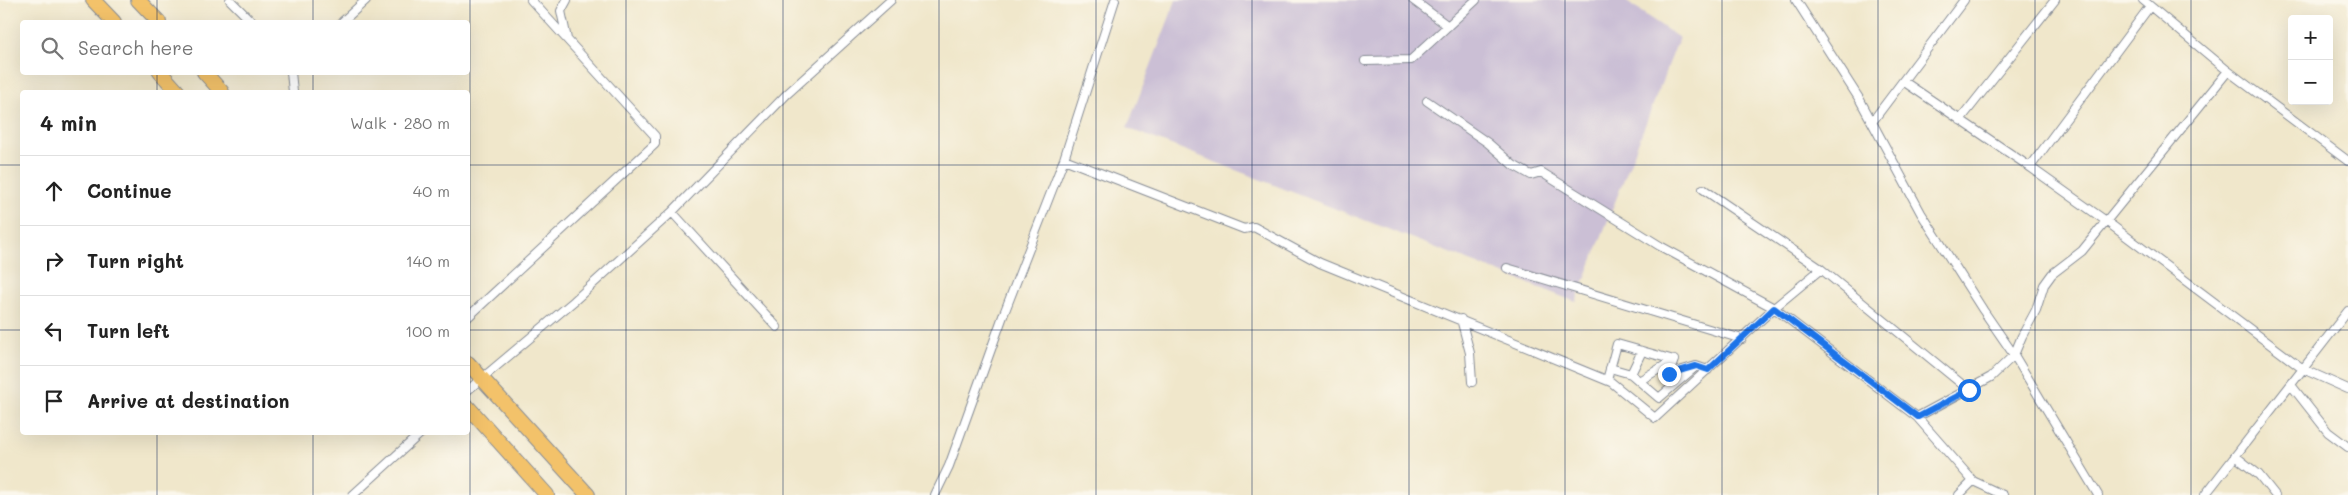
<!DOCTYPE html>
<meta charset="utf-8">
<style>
body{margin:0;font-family:Mali,sans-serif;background:#f2f2f2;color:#222}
.controls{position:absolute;right:15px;top:15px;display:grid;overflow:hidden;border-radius:5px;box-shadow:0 5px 20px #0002}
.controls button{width:45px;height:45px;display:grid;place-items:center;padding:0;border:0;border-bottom:1px solid #e0e0e0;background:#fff;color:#222;font:25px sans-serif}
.stop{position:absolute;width:15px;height:15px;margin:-11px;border:4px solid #1a73e8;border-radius:50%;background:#fff}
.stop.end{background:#1a73e8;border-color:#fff;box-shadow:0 1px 5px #0008}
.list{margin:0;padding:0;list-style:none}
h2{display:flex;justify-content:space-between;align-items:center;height:65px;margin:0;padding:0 20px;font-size:21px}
h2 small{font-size:16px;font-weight:400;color:#767676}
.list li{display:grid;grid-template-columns:32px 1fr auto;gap:15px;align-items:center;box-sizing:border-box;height:70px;padding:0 20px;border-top:1px solid #e0e0e0}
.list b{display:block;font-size:19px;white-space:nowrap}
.list em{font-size:16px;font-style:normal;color:#767676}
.icon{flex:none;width:28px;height:28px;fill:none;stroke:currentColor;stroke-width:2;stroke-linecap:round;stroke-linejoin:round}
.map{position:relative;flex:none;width:2348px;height:495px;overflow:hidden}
.search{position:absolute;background:#fff;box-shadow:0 5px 20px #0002;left:20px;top:20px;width:450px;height:55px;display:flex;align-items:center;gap:12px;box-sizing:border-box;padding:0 18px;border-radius:5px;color:#767676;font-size:19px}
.panel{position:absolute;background:#fff;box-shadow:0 5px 20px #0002;left:20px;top:90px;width:450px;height:345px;border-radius:5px}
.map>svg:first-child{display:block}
.industrial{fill:#cbbfd5}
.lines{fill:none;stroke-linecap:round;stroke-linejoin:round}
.minor-casing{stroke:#868b94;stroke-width:10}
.trunk-casing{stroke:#868b94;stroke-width:16}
.minor{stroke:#fff;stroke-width:8}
.trunk{stroke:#f3c26a;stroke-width:14}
.route{stroke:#1a73e8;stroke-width:6}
.grid{fill:none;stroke:#1b2f5e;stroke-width:1;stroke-opacity:0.55}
</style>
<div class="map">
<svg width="2348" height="495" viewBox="0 0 2348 495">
<rect width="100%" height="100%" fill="#fbf7ec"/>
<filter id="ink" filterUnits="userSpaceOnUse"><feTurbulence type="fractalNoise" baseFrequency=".02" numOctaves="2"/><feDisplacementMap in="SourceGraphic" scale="10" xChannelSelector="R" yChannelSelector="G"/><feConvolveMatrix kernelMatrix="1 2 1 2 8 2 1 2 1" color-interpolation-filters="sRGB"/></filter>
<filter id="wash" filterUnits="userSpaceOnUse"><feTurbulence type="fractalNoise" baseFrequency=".0096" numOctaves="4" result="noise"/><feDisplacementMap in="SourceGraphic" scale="20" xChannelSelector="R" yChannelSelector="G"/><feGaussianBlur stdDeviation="1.12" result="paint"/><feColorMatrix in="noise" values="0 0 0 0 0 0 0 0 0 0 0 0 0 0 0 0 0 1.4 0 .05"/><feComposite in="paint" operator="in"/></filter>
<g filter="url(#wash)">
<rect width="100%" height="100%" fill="#f0e7cb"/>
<path class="industrial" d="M1176,0H1624L1679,38L1576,302L1127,128Z"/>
</g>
<g filter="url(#ink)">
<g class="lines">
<defs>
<path id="minor" d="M230,0L252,22
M567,0L561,11L567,39
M1413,0L1448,26
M1796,0L1860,100L1921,213L1983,310L2014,355L2098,495
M2143,0L2228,71L2348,161
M2150,6L2030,167L2106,221L2303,369L2348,389
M342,22L366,0
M1365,61L1411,60L1476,0
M291,72L293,92
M1903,81L2030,167
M1427,101L1488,143L1513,165L1531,175L1541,172L1660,246L1774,308L1917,417L1973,481L2003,495
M1960,120L2055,0
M1872,122L1964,0
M1064,159L1244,229L1254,227L1320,263L1611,382L1655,418L1774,308L1821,269
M1703,189L1821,269L1969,390
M672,212L777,327
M1507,268L1742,339
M468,317L655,144V136L531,0
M1461,319L1470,353L1472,382
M1610,368L1631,374L1642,351
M1631,374L1659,398L1694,368
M1607,380L1617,344L1674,360L1669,374L1696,366L1708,370
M1639,381L1674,360
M2291,385L2328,432L2348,447
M468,390L574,301L672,212L787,94L891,0
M1917,417L1991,377L2014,355L2022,336L2036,310L2044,285L2052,274L2082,251L2228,71
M2235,456L2259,475L2275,495
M353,495L422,432
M935,495L949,466L1003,316L1064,159L1115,0
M1959,495L1973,481
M2205,495L2348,311"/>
<path id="trunk" d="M93,0L114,22
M138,0L159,22
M160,72L178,92
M204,72L222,92
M468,363L588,495
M468,407L547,495"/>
</defs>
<use href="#minor" class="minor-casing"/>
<use href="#trunk" class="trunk-casing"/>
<use href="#minor" class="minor"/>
<use href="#trunk" class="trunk"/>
</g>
</g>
<g class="lines" filter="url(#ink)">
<path class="route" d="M1669,374L1696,366L1708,370L1774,308L1918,417L1969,390"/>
</g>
<path class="grid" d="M157,0V22M313,0V22M470,0V495M626,0V495M783,0V495M939,0V495M1096,0V495M1252,0V495M1409,0V495M1565,0V495M1722,0V495M1878,0V495M2035,0V495M2191,0V495M157,72V92M313,72V92M0,165H22M468,165H2348M0,330H22M468,330H2348M157,432V495M313,432V495"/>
</svg>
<div class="controls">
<button>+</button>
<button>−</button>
</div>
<div class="stop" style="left:1969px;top:390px"></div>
<div class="stop end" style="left:1669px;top:374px"></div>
<div class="search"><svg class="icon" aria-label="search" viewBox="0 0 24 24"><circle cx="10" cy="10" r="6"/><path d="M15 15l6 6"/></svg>Search here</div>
<section class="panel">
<h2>4 min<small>Walk · 280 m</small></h2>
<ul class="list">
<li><svg class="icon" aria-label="ahead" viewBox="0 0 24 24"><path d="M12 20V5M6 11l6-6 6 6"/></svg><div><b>Continue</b></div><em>40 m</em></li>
<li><svg class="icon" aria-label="right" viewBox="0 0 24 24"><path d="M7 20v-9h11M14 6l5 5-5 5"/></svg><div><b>Turn right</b></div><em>140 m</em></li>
<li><svg class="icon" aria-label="left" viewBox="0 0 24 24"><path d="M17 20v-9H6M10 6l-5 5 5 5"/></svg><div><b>Turn left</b></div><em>100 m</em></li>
<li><svg class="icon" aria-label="arrive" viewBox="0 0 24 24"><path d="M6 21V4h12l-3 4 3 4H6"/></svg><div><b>Arrive at destination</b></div></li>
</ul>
</section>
</div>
